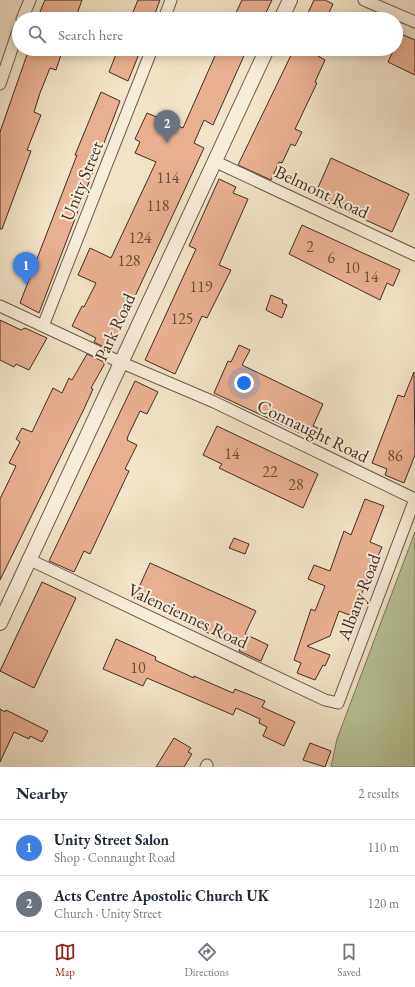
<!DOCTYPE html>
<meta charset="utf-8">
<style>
body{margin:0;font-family:"EB Garamond",serif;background:#f2f2f3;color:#1f2937}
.you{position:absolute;left:244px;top:383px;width:14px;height:14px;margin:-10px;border:3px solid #fff;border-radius:50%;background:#1a73e8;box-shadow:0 0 0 6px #1a73e833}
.badge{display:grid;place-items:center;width:26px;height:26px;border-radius:50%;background:#8f2418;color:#fff;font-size:13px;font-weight:700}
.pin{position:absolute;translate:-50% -33px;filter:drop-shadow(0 1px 2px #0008)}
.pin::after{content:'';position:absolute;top:21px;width:14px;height:12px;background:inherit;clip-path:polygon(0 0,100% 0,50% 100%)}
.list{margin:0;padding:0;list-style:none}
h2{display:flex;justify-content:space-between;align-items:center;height:52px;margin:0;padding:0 16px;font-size:17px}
h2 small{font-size:13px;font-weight:400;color:#747a83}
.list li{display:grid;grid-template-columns:26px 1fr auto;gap:12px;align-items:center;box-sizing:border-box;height:56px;padding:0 16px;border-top:1px solid #e0e1e3}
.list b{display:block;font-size:15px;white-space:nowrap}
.list p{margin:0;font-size:13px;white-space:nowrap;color:#747a83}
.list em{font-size:13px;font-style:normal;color:#747a83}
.icon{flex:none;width:22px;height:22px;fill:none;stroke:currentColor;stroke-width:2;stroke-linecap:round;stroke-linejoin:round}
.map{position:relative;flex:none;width:415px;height:767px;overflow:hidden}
.search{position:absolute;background:#fff;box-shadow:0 2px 10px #0003;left:12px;right:12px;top:12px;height:44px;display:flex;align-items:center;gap:10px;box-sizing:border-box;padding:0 14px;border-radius:22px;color:#747a83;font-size:15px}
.sheet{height:164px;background:#fff}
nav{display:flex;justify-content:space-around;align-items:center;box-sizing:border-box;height:56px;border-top:1px solid #e0e1e3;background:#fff;font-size:11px;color:#747a83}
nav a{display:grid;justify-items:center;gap:2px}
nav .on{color:#8f2418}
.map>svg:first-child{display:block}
.green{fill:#b8c598;stroke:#7d795e}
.building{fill:#e9b090;stroke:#422d23}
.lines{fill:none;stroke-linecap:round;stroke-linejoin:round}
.minor-casing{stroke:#6e5b4c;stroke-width:13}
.tertiary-casing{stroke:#6e5b4c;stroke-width:16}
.minor{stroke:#f7eddb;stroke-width:11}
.tertiary{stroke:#f7eddb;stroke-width:14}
.labels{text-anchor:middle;stroke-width:4;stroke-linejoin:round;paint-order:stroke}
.number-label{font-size:16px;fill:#6c4e3e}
.street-label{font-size:18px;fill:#422d23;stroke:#f7eddb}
</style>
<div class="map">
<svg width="415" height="767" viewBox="0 0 415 767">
<rect width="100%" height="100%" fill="#f2e4c8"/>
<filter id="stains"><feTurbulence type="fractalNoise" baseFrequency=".005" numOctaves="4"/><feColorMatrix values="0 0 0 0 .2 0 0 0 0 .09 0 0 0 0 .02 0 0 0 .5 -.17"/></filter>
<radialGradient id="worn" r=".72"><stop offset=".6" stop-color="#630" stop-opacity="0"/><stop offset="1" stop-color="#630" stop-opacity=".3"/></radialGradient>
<path class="green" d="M415,532V767H331L337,739Z"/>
<path class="building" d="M45,0H82L76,17L71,15L70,19H37Z
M138,0H160L153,19H130Z
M242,0H272L263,19H233Z
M314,0H325L333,4L326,19H315L307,15Z
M401,34L415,40V75L388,62L394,49H396V44Z
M29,49H63L56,70L50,68L40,93L34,112L41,115L27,150L31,151L2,229H0V132Z
M118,49H141L128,81L109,72Z
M218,49H247L213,125L204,120L194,143L204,148L110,350L94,342L96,338L72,326L82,306L84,307L96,283L78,275L90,248L111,258L156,162L135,153L140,142L135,139L147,113L183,128Z
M294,49H321L318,56L325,60L315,82L317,83L295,129L302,132L295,146L291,144L282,163L279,162L271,180L238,165Z
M101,92L120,101L39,313L20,303L77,155H75Z
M331,158L409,194L392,232L322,200L325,194L317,190Z
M219,179L236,187L233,193L248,199L219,265L231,270L207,318L202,316L175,374L145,360L196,249L189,246Z
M302,225L400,270L393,286L387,283L380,300L289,254Z
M271,295L283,300L282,303L287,305L282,318L266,310Z
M0,320L21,330L25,328L47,338L29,370L16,364L14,367L0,360Z
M239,345L250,350L242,365L323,404L313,426L322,430L317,441L214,393L228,361L231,362Z
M87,354L104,362V365L91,388L93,389L84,409L0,580V499L16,466L9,463L20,442L16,439L22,428L32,432L53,388L62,393L69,378L72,380Z
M414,372L415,455L404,483L385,475L387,469L372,463L398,395L404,397Z
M135,381L158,392L147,414L140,411L128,436L127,440L137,445L125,469L129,471L90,554L84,551L74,572L49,561Z
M217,426L318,474L303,508L219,468L222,464L203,455Z
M365,499L384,506L370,542L382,547L352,616L339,611L330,636L307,646L330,655L325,666L323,665L315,680L297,673L301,663L294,660L311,609L315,611L325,586L308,579L314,565L330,571L344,531L351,535Z
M234,538L249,544L245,554L229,548Z
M150,563L256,611L245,634L268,645L261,661L239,651L240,648L134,598Z
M42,582L76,598L34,688L0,671Z
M116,639L156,657L155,660L194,678V676L233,693L235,689L265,701L262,707L295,722L284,746L263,736L267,727L259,723L260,719L236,708L233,715L147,678L143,686L103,669Z
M0,709L5,712L6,710L48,731L42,742L30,736L29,739L14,732L0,762Z
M174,738L191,748L188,752L192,754L184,767H156Z
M310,743L331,751L325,767L303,760Z"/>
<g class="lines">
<defs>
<path id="minor" d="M364,0L415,22
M22,19L30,0
M164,19L171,0
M0,84L19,28
M214,161L415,255
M0,306L120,362L214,402L415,499
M43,326L152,49
M28,559L325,700L338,703L415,499
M206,767L207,765"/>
<path id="tertiary" d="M281,19L290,0
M0,623L267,49"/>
</defs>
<use href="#minor" class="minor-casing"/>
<use href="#tertiary" class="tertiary-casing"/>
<use href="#minor" class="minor"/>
<use href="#tertiary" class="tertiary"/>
</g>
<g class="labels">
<g class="number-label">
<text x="168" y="183">114</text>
<text x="158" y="211">118</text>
<text x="140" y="243">124</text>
<text x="310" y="252">2</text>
<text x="331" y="263">6</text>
<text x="129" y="266">128</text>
<text x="352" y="273">10</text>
<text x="371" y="282">14</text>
<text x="201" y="292">119</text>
<text x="182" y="324">125</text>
<text x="232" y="459">14</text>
<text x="395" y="461">86</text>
<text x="270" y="477">22</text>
<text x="296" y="490">28</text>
<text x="138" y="673">10</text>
</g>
<g class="street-label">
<text transform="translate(82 181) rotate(-68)" y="6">Unity Street</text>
<text transform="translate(322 192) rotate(25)" y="6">Belmont Road</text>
<text transform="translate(115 327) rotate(-65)" y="6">Park Road</text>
<text transform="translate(313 431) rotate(26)" y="6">Connaught Road</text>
<text transform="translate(359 597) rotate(-69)" y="6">Albany Road</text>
<text transform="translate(188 616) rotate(25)" y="6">Valenciennes Road</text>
</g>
</g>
<rect width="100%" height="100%" filter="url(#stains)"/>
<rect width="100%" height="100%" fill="url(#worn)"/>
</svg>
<div class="you"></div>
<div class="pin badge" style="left:26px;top:285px;background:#3f7fe0">1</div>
<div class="pin badge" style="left:167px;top:143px;background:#6b7280">2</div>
<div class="search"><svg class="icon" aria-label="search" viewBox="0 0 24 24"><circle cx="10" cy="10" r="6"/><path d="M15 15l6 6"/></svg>Search here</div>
</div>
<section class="sheet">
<h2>Nearby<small>2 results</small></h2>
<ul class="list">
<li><span class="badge" style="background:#3f7fe0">1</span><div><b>Unity Street Salon</b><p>Shop · Connaught Road</p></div><em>110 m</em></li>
<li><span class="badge" style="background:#6b7280">2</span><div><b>Acts Centre Apostolic Church UK</b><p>Church · Unity Street</p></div><em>120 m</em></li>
</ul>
</section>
<nav>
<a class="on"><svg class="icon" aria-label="map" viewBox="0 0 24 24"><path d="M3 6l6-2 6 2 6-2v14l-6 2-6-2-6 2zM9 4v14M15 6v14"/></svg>Map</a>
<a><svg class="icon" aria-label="directions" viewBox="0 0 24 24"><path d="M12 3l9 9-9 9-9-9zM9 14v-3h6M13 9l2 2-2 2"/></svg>Directions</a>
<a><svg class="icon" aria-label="saved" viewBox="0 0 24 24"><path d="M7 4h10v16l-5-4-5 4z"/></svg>Saved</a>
</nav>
